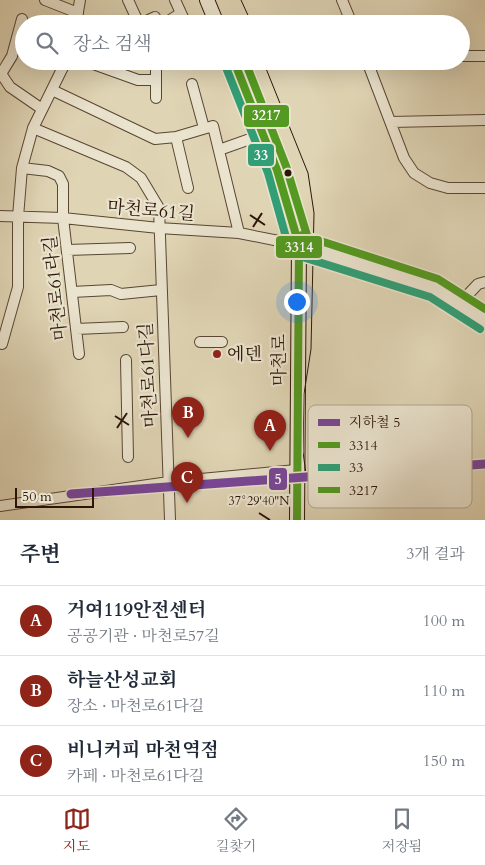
<!DOCTYPE html>
<html lang="ko">
<meta charset="utf-8">
<style>
body{margin:0;font-family:Cardo,"Noto Serif KR",serif;background:#f2f2f3;color:#1f2937}
.scale{position:absolute;left:15px;bottom:12px;width:79px;box-sizing:border-box;padding-left:5px;border:2px solid #2c1608;border-top:0;font-size:14px;line-height:18px;white-space:nowrap;color:#2c1608;-webkit-text-stroke:4px #eae3ce;paint-order:stroke}
.you{position:absolute;left:296px;top:301px;width:18px;height:18px;margin:-12px;border:4px solid #fff;border-radius:50%;background:#1a73e8;box-shadow:0 0 0 8px #1a73e833}
.badge{display:grid;place-items:center;width:32px;height:32px;border-radius:50%;background:#8f2418;color:#fff;font-size:16px;font-weight:700}
.pin{position:absolute;translate:-50% -41px;filter:drop-shadow(0 1px 2px #0008)}
.pin::after{content:'';position:absolute;top:26px;width:18px;height:15px;background:inherit;clip-path:polygon(0 0,100% 0,50% 100%)}
.list{margin:0;padding:0;list-style:none}
h2{display:flex;justify-content:space-between;align-items:center;height:65px;margin:0;padding:0 20px;font-size:21px}
h2 small{font-size:16px;font-weight:400;color:#747a83}
.list li{display:grid;grid-template-columns:32px 1fr auto;gap:15px;align-items:center;box-sizing:border-box;height:70px;padding:0 20px;border-top:1px solid #e0e1e3}
.list b{display:block;font-size:19px;white-space:nowrap}
.list p{margin:0;font-size:16px;white-space:nowrap;color:#747a83}
.list em{font-size:16px;font-style:normal;color:#747a83}
.icon{flex:none;width:28px;height:28px;fill:none;stroke:currentColor;stroke-width:2;stroke-linecap:round;stroke-linejoin:round}
.map{position:relative;flex:none;width:485px;height:520px;overflow:hidden}
.search{position:absolute;background:#fff;box-shadow:0 5px 20px #0002;left:15px;right:15px;top:15px;height:55px;display:flex;align-items:center;gap:12px;box-sizing:border-box;padding:0 18px;border-radius:28px;color:#747a83;font-size:19px}
.sheet{height:275px;background:#fff}
nav{display:flex;justify-content:space-around;align-items:center;box-sizing:border-box;height:70px;border-top:1px solid #e0e1e3;background:#fff;font-size:14px;color:#747a83}
nav a{display:grid;justify-items:center;gap:2px}
nav .on{color:#8f2418}
.map>svg:first-child{display:block}
.lines{fill:none;stroke-linecap:round;stroke-linejoin:round}
.street-casing{stroke:#594633;stroke-width:12}
.secondary-casing{stroke:#2c1608;stroke-width:16}
.street{stroke:#eae3ce;stroke-width:10}
.secondary{stroke:#eae3ce;stroke-width:14}
.tram{stroke:#2c1608;stroke-width:1}
.bus-1-casing{stroke:#eae3ce;stroke-width:11}
.bus-2-casing{stroke:#eae3ce;stroke-width:11}
.bus-3-casing{stroke:#eae3ce;stroke-width:11}
.bus-1{stroke:#549921;stroke-width:8}
.bus-2{stroke:#319e75;stroke-width:8}
.bus-3{stroke:#549921;stroke-width:8}
.metro-1-casing{stroke:#eae3ce;stroke-width:12}
.metro-1{stroke:#794698;stroke-width:9}
.ticks{fill:none;stroke:#2c1608;stroke-width:2}
.bus-dot{fill:#2c1608;stroke:#eae3ce;stroke-width:2}
.poi-dot{fill:#8f2418;stroke:#eae3ce;stroke-width:2}
.labels{text-anchor:middle;stroke-width:4.5;stroke-linejoin:round;paint-order:stroke}
.street-label{font-size:18px;fill:#2c1608;stroke:#eae3ce}
.poi-label{font-size:18px;fill:#2c1608;stroke:#eae3ce;text-anchor:start}
.key{fill:#eae3ce;stroke:#b1a693;stroke-width:1}
.key-label{font-size:14px;fill:#2c1608}
.ticks-label{font-size:12px;text-anchor:middle;fill:#2c1608;stroke:#eae3ce;stroke-width:4.5;stroke-linejoin:round;paint-order:stroke}
.line-badge{stroke:#eae3ce;stroke-width:2}
.badge-label{font-size:14px;text-anchor:middle;font-weight:bold;fill:#fff}
</style>
<div class="map">
<svg width="485" height="520" viewBox="0 0 485 520">
<rect width="100%" height="100%" fill="#dfd4b4"/>
<filter id="stains"><feTurbulence type="fractalNoise" baseFrequency=".004" numOctaves="4"/><feColorMatrix values="0 0 0 0 .2 0 0 0 0 .09 0 0 0 0 .02 0 0 0 .5 -.17"/></filter>
<radialGradient id="worn" r=".72"><stop offset=".6" stop-color="#630" stop-opacity="0"/><stop offset="1" stop-color="#630" stop-opacity=".3"/></radialGradient>
<g class="lines">
<defs>
<path id="street" d="M45,0L78,13
M128,0L139,24
M175,0L186,24
M342,0L352,24
M76,24L80,0
M140,24L155,17L159,24
M164,24L181,13
M461,56H485
M85,61L138,80H156
M156,61V98
M367,61L404,158L414,173L430,183L448,188H485
M0,72L10,87L42,109
M1,74L12,56L22,19
M192,84L204,128
M52,90L155,139L176,137L213,126L239,233
M391,122L485,120
M33,128L126,167L141,178L159,208L170,520
M176,137L188,188
M219,150L264,134
M22,168L48,171L59,176L63,184V218L79,354
M0,216L63,218L159,228L239,233L299,245
M67,250L130,248
M72,292L111,290L121,294L161,290
M460,303L478,284L485,282
M76,329L123,327
M200,342H222
M2,344L18,287V217L22,168L33,128L66,61
M126,360L128,457
M0,506L169,482L296,470"/>
<path id="secondary" d="M207,0L217,24
M234,61L277,170L299,245L297,520
M299,245L434,288L485,321"/>
</defs>
<use href="#street" class="street-casing"/>
<use href="#secondary" class="secondary-casing"/>
<use href="#street" class="street"/>
<use href="#secondary" class="secondary"/>
<path class="tram" d="M241,0L252,24
M263,61L308,173L314,213L311,349L304,394L303,452L307,481"/>
<defs>
<path id="bus-1" d="M234,61L277,170L299,245L297,520"/>
<path id="bus-2" d="M225,65L268,173L289,248
M296,255L430,297L480,329"/>
<path id="bus-3" d="M245,61L286,166L309,242
M302,235L438,279L485,309"/>
</defs>
<use href="#bus-1" class="bus-1-casing"/>
<use href="#bus-2" class="bus-2-casing"/>
<use href="#bus-3" class="bus-3-casing"/>
<use href="#bus-1" class="bus-1"/>
<use href="#bus-2" class="bus-2"/>
<use href="#bus-3" class="bus-3"/>
<defs>
<path id="metro-1" d="M71,494L485,464"/>
</defs>
<use href="#metro-1" class="metro-1-casing"/>
<use href="#metro-1" class="metro-1"/>
</g>
<path class="ticks" d="M250,215L265,225M253,227L262,213M115,416L129,425M117,428L127,413M259,513L270,520"/>
<circle class="bus-dot" cx="288" cy="173" r="4.5"/>
<circle class="poi-dot" cx="217" cy="354" r="5"/>
<g class="labels">
<g class="street-label">
<text transform="translate(151 210) rotate(5)" y="6">마천로61길</text>
<text transform="translate(55 288) rotate(-96)" y="6">마천로61라길</text>
<text transform="translate(279 360) rotate(-90)" y="6">마천로</text>
<text transform="translate(148 375) rotate(-93)" y="6">마천로61다길</text>
</g>
<g class="poi-label">
<text x="227" y="360">에덴</text>
</g>
</g>
<rect x="308" y="405" width="164" height="103" rx="8" class="key"/>
<rect x="318" y="419" width="22" height="7" fill="#794698"/>
<rect x="318" y="442" width="22" height="6" fill="#549921"/>
<rect x="318" y="464" width="22" height="7" fill="#319e75"/>
<rect x="318" y="487" width="22" height="6" fill="#549921"/>
<g class="key-label">
<text x="349" y="427">지하철 5</text>
<text x="349" y="450">3314</text>
<text x="349" y="472">33</text>
<text x="349" y="495">3217</text>
</g>
<g class="ticks-label">
<text x="259" y="505">37°29'40"N</text>
</g>
<g class="line-badge">
<rect x="243" y="104" width="47" height="24" rx="5" fill="#549921"/>
<rect x="247" y="143" width="28" height="24" rx="5" fill="#319e75"/>
<rect x="275" y="235" width="48" height="24" rx="5" fill="#549921"/>
<rect x="268" y="467" width="20" height="24" rx="5" fill="#794698"/>
</g>
<g class="badge-label">
<text x="266" y="120">3217</text>
<text x="261" y="160">33</text>
<text x="299" y="252">3314</text>
<text x="278" y="484">5</text>
</g>
<rect width="100%" height="100%" filter="url(#stains)"/>
<rect width="100%" height="100%" fill="url(#worn)"/>
</svg>
<div class="scale">50 m</div>
<div class="you"></div>
<div class="pin badge" style="left:270px;top:451px">A</div>
<div class="pin badge" style="left:188px;top:438px">B</div>
<div class="pin badge" style="left:187px;top:503px">C</div>
<div class="search"><svg class="icon" aria-label="search" viewBox="0 0 24 24"><circle cx="10" cy="10" r="6"/><path d="M15 15l6 6"/></svg>장소 검색</div>
</div>
<section class="sheet">
<h2>주변<small>3개 결과</small></h2>
<ul class="list">
<li><span class="badge">A</span><div><b>거여119안전센터</b><p>공공기관 · 마천로57길</p></div><em>100 m</em></li>
<li><span class="badge">B</span><div><b>하늘산성교회</b><p>장소 · 마천로61다길</p></div><em>110 m</em></li>
<li><span class="badge">C</span><div><b>비니커피 마천역점</b><p>카페 · 마천로61다길</p></div><em>150 m</em></li>
</ul>
</section>
<nav>
<a class="on"><svg class="icon" aria-label="map" viewBox="0 0 24 24"><path d="M3 6l6-2 6 2 6-2v14l-6 2-6-2-6 2zM9 4v14M15 6v14"/></svg>지도</a>
<a><svg class="icon" aria-label="directions" viewBox="0 0 24 24"><path d="M12 3l9 9-9 9-9-9zM9 14v-3h6M13 9l2 2-2 2"/></svg>길찾기</a>
<a><svg class="icon" aria-label="saved" viewBox="0 0 24 24"><path d="M7 4h10v16l-5-4-5 4z"/></svg>저장됨</a>
</nav>
